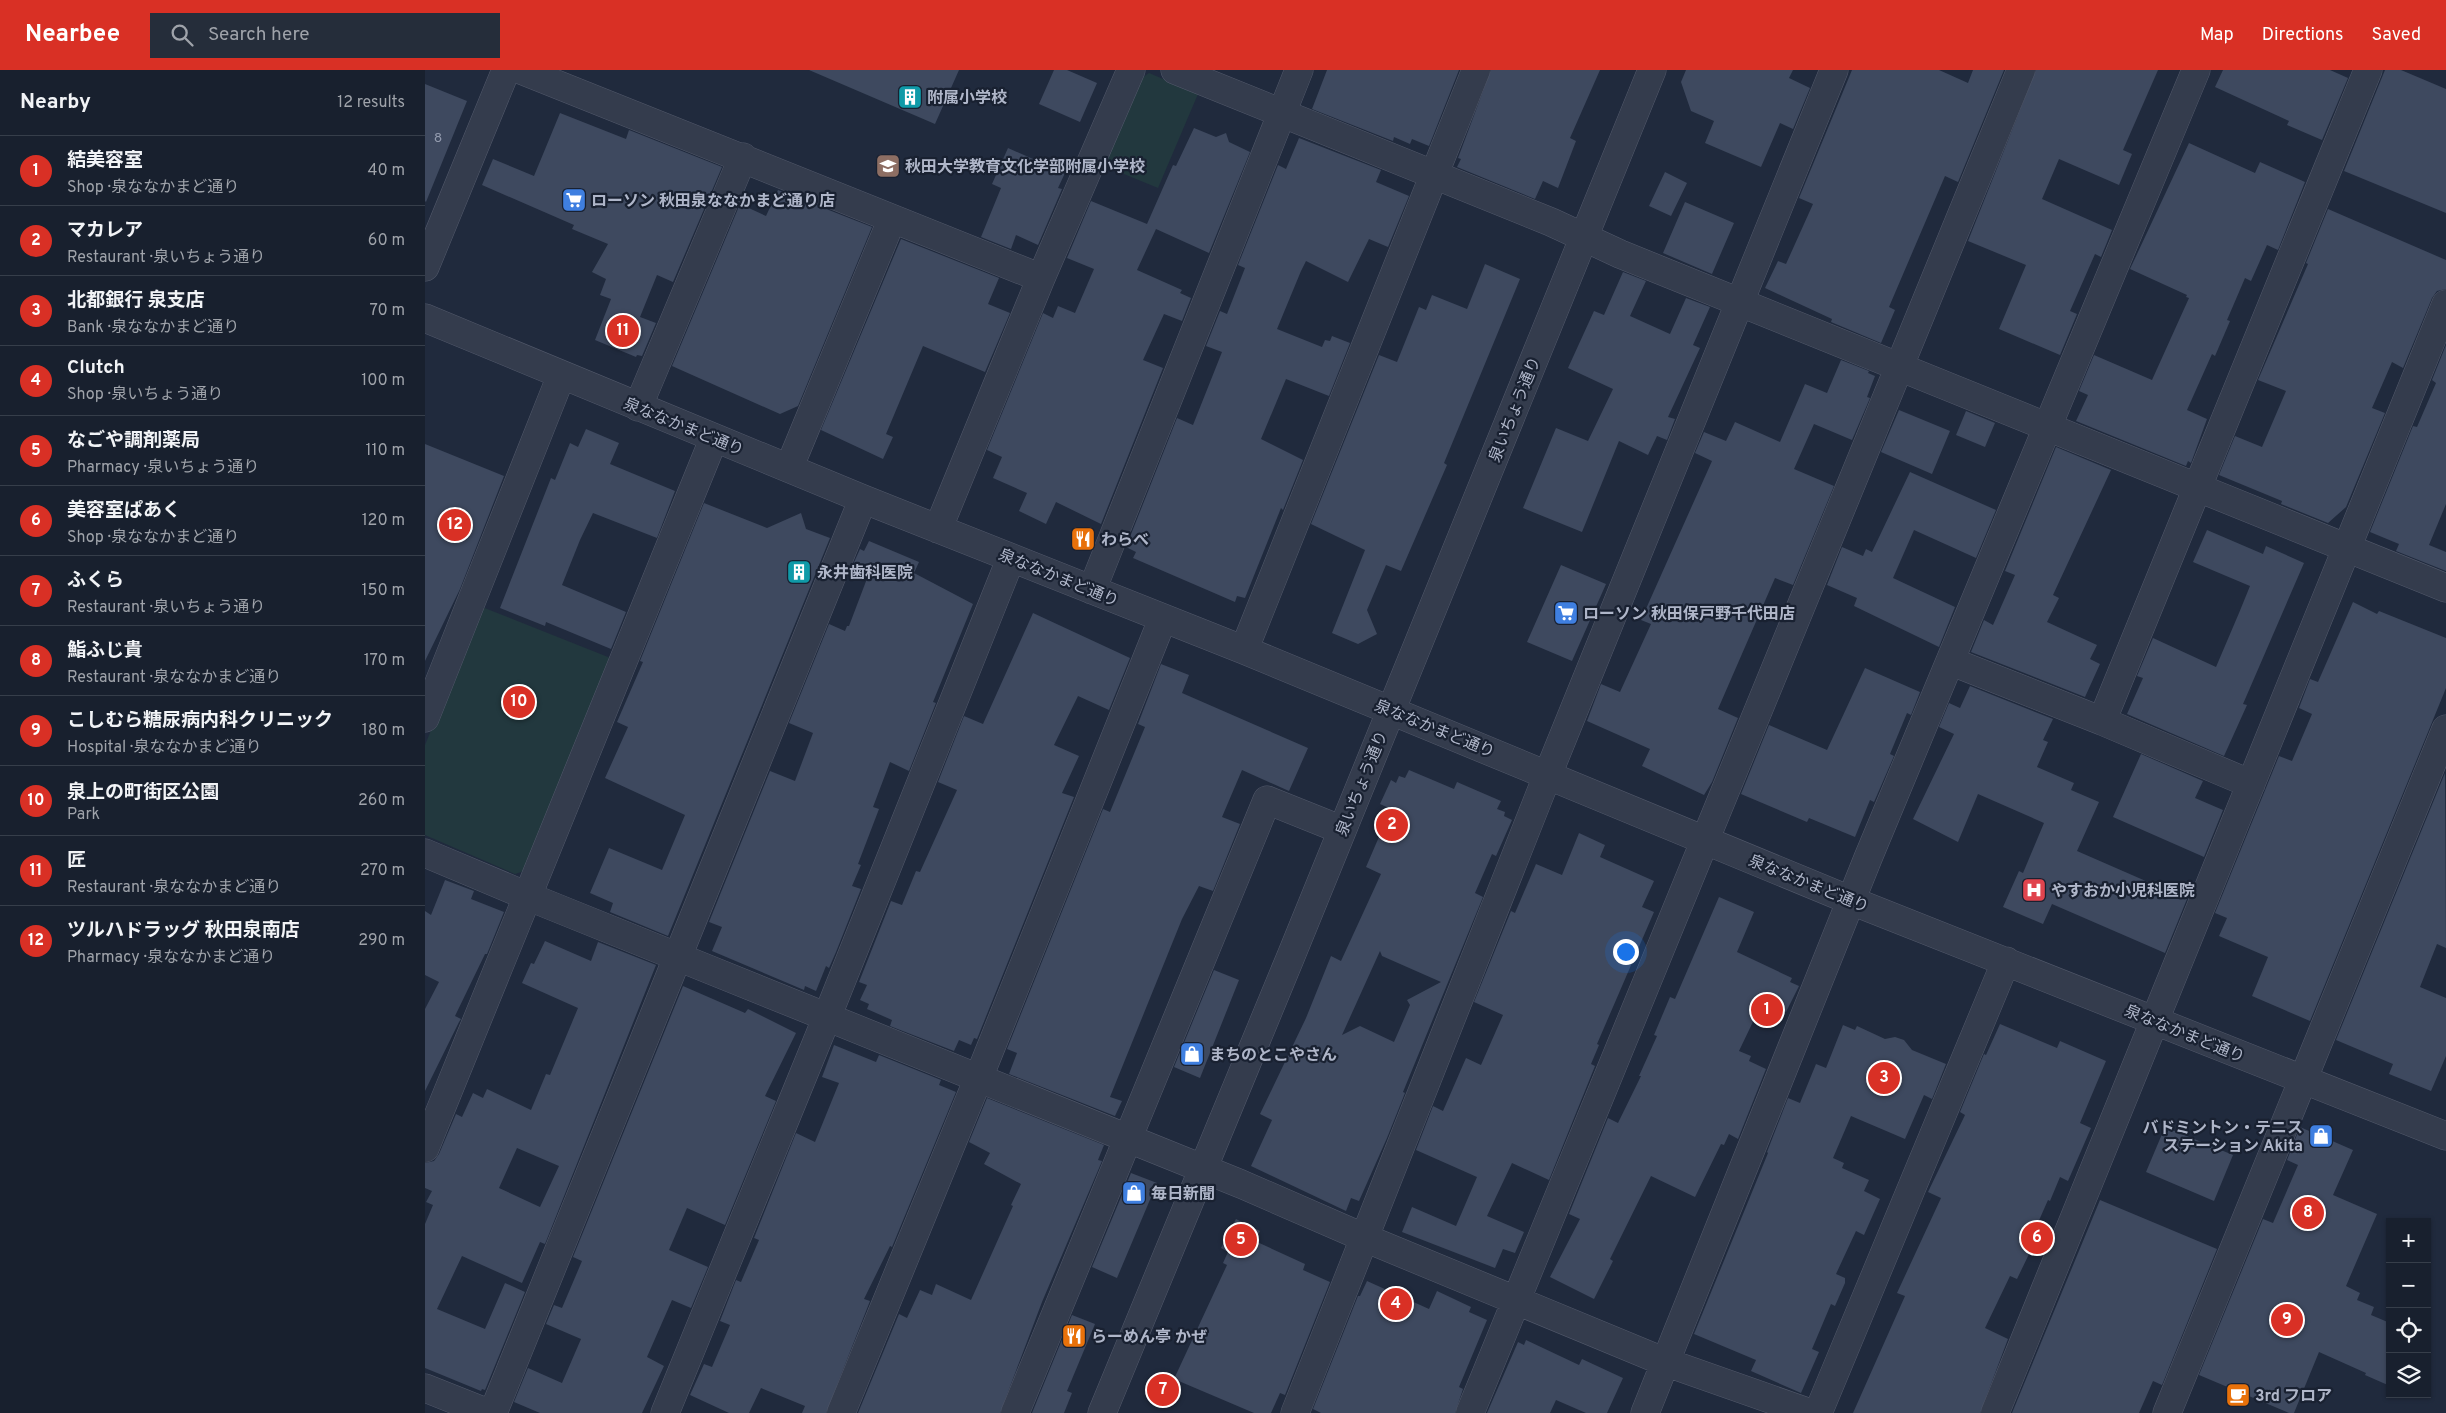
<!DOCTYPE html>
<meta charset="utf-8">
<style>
body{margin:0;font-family:Overpass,"Noto Sans JP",sans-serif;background:#252d3a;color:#f1f3f6}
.controls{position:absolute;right:15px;bottom:15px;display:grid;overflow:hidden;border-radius:0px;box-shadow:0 1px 4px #0004}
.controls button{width:45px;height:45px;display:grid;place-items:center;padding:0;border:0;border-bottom:1px solid #363e4a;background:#18202e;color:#f1f3f6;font:25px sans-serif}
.you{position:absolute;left:1200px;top:881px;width:18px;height:18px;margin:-12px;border:4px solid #fff;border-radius:50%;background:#1a73e8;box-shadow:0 0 0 8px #1a73e833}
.badge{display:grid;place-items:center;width:32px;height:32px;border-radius:50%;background:#d93025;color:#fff;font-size:16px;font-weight:700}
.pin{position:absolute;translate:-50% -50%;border:2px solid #fff;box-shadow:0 1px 5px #0006}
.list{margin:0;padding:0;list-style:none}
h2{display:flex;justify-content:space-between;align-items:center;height:65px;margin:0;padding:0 20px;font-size:21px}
h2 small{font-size:16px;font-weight:400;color:#9fa3aa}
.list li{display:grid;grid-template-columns:32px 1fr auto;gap:15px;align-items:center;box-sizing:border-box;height:70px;padding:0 20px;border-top:1px solid #363e4a}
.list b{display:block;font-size:19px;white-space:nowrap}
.list p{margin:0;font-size:16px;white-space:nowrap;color:#9fa3aa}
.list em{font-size:16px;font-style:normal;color:#9fa3aa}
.icon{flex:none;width:28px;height:28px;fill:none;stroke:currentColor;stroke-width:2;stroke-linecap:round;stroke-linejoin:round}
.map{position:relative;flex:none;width:2021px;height:1343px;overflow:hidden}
header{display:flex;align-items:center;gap:30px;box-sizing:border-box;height:70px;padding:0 25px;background:#d93025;color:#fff}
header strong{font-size:24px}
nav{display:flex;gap:28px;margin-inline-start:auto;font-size:18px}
.search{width:350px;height:45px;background:#252d3a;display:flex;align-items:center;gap:12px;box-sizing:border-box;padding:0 18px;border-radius:0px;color:#9fa3aa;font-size:19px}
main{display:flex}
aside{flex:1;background:#18202e}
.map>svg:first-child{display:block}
.green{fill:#22383e}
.building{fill:#3e495f;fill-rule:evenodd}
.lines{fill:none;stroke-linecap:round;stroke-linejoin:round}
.minor-casing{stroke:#52596b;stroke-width:29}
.minor{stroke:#343c4d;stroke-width:28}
.labels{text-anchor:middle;stroke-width:4.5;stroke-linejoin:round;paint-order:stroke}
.number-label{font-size:14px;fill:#939bae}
.poi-label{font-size:16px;font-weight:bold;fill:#afb6c9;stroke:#192131;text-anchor:start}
.street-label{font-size:16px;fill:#afb6c9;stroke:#192131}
</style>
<header>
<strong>Nearbee</strong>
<div class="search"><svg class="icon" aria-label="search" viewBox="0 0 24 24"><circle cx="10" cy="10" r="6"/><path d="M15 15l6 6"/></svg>Search here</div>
<nav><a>Map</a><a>Directions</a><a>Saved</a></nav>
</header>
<main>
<aside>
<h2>Nearby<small>12 results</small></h2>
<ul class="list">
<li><span class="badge">1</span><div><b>結美容室</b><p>Shop · 泉ななかまど通り</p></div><em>40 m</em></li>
<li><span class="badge">2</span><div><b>マカレア</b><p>Restaurant · 泉いちょう通り</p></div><em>60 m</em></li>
<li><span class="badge">3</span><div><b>北都銀行 泉支店</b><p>Bank · 泉ななかまど通り</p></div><em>70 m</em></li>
<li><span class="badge">4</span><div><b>Clutch</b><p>Shop · 泉いちょう通り</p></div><em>100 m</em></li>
<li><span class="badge">5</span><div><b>なごや調剤薬局</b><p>Pharmacy · 泉いちょう通り</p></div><em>110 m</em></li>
<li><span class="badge">6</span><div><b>美容室ぱあく</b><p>Shop · 泉ななかまど通り</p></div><em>120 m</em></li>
<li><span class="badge">7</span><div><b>ふくら</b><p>Restaurant · 泉いちょう通り</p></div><em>150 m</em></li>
<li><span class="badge">8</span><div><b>鮨ふじ貴</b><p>Restaurant · 泉ななかまど通り</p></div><em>170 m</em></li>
<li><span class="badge">9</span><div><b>こしむら糖尿病内科クリニック</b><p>Hospital · 泉ななかまど通り</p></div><em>180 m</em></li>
<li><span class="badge">10</span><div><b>泉上の町街区公園</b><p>Park</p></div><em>260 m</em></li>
<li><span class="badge">11</span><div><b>匠</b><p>Restaurant · 泉ななかまど通り</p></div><em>270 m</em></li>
<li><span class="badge">12</span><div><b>ツルハドラッグ 秋田泉南店</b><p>Pharmacy · 泉ななかまど通り</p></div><em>290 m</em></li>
</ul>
</aside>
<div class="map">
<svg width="2021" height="1343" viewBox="0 0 2021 1343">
<rect width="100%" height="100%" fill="#202a3d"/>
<path class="green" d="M724,3L773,24L733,118L677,95L711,12Z
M57,537L188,589L102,800L90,804L0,765V675Z"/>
<path class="building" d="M384,0H534L510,54Z
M629,0H642L672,13L655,52L614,34Z
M902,0H1034L1004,76L987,69L985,74L969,67L968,71L887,39Z
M1066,0H1175L1145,68L1151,71L1133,118L1118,111L1110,129L1032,97L1036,89L1033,88Z
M1261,0H1368L1364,8L1385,18L1368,59L1355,53L1336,97L1280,73L1289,51L1266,41L1256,12Z
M1427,0H1514L1543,13L1548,0H1579L1533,112L1520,106L1464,237L1470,240L1456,273L1406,252L1407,249L1340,218L1353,191L1361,194L1388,134L1374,128Z
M1611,0H1733L1698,80L1707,84L1694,115L1634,89L1617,129L1687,160L1676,187L1670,184L1645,241L1652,244L1635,285L1574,259L1601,195L1543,171Z
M1798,0H1905L1923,8L1897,70L1862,55L1864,51L1790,17Z
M1960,0H1976L2021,19V143L1919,101Z
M0,14L42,31L1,132L0,131Z
M135,43L201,69L204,60L297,97L248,212L232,205L215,247L231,253L217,286L212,285L211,287L170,270L186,229L175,225L181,209L167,202L183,174L147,159L149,155L57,115L68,89L109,106Z
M769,58L791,67L801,63L804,72L825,82L784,183L731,159L712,200L757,220L755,223L766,228L757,251L739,244L718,290L738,298L676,454L631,432L621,454L594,441L602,423L568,408L577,387L562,380L618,243L628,248L633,236L650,243L669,199L642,188L666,131L722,154L748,95L751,96Z
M874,68L956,100L951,112L984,126L963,177L944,169L923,212L881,191L876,201L852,259L897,277L900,270L905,271L907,266L925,273L904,326L861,309L836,369L878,390L858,440L856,438L820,528L812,526L810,532L708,488L711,482L701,477L752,348L768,355L797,282L781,276L795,241L802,244L820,198L813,195L853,95L861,99Z
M1764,73L1830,103L1835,92L1880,112L1853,180L1842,175L1826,211L1820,208L1802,250L1805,251L1790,286L1787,284L1762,340L1782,349L1766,393L1763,391L1761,396L1651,351L1663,325L1654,321L1669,285L1727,310L1764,228L1761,227L1762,225L1705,199Z
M583,78L640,103L633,118L637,119L613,175L591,165L586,179L556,167L576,118L567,114Z
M1240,102L1262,113L1246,146L1224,136Z
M353,120L447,157L373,336L355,344L247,296L315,134L341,146Z
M1260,132L1309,153L1287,204L1238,183Z
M1903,139L2021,190V219L2012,221L2007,228L1978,298L1967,292L1947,338L1960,343L1921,437L1903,453L1856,434L1857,431L1794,405L1810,366L1837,377L1861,321L1833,310L1883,194L1881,193Z
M476,169L574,208L563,234L585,243L560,302L498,276L461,364L468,367L458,389L396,360Z
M1060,194L1095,209L1019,393L1022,395L976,501L961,495L942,540L952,564L933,574L907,563L940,480L886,454L954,285L972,292L994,237L1001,240L1007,225L1042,239Z
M1198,202L1221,211L1205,246L1245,264L1261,228L1285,237L1268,275L1275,278L1243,347L1250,349L1242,370L1232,366L1223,385L1194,371L1157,462L1098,438L1131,358L1163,371L1188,319L1143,298L1169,241L1179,245Z
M2021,275V434L2004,475L2021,482V501L1971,481L1974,474L1945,462L1988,356L1992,357L2011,313L2007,310Z
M1416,290L1444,301L1443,303L1450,306L1442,327L1445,328L1427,370L1389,354L1369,399L1409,416L1368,515L1350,508L1293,639L1313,648L1287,712L1279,725L1217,696L1225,679L1162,651L1176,614L1195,622L1226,554L1216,550L1287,391L1270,383L1279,362L1301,371L1310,352L1355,372L1380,314L1402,323Z
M1474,340L1525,361L1507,404L1456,382Z
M1541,341L1570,353L1560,377L1531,365Z
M161,359L194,373L185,394L250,421L232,468L168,443L155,470L137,515L201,542L186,579L121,552L120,556L75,538L126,408L130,410L145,373L153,377Z
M0,374L79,406L35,519L0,591Z
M1631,377L1686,400L1628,525L1634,528L1622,552L1672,575L1665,589L1675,594L1660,627L1546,582L1559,550L1568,555L1590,505L1580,501Z
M1485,402L1571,440L1551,488L1489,460L1468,508L1530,537L1514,577L1429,536L1432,528L1402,515L1417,477L1438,486L1441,479L1447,482Z
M279,433L342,458L376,443L381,459L405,468L243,866L185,842L188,833L165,823L184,778L237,800L260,745L180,708L203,657L192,652L218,592L215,591Z
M1782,460L1838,484L1841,476L1879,493L1818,634L1822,635L1799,686L1702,644L1718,608L1712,606L1728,568L1791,597L1814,543L1825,516L1768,492Z
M444,471L494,492L489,503L548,534L508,632L511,633L484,701L465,692L448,737L454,739L433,794L436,795L427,816L436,819L411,882L404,898L401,896L391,921L380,916L379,920L287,881L297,857L284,852L345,701L370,711L388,663L364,653L404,554L420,561L422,556H424L443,506L426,499L435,479L439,481Z
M1136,495L1181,514L1147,591L1102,572Z
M1928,532L1952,544L1954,541L2021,568V618L1885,951L1827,926L1843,887L1794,866L1802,848L1790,843L1854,686L1867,691L1887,644L1874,638L1885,609L1893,612Z
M608,543L705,588L684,640L653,626L629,675L654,686L637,723L649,727L552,969L549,968L546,975L534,970L529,981L465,956L467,950L442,939L444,934L435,930L442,915L434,912L466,831L477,835L491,801L495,802L532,720L513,712L539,646L558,654Z
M736,594L764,605L757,623L883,678L864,721L817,700L797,747L815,754L788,821L774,816L757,849L685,1027L697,1031L690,1046L584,1004L592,983L582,979L678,739L685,742L720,657L713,654Z
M1440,598L1495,622L1486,645L1482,643L1465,684L1469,686L1449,732L1445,730L1430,767L1384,748L1382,752L1316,724L1344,655L1402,680Z
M1545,616L1628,649L1618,670L1623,672L1612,697L1649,713L1646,720L1674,732L1652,781L1762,829L1740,883L1627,834L1618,854L1578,837L1594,801L1598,803L1619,753L1553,724L1533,772L1488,749L1529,664L1514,657L1524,633L1535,638Z
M1716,684L1778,711L1770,728L1798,740L1779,787L1688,747Z
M984,700L1029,719L1032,712L1076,731L1072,739L1080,742L1079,746L1087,750L1071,786L1067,784L1050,823L1058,827L978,1022L980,1023L962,1068L934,1131L926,1128L921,1141L826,1096L847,1050L835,1044L881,948L906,886L916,891L956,804L941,797L966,739L955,734L966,710L971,713L974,706L980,708ZM955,881L957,886L1016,912L982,930L985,935L969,972L935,956L917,965Z
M2020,703L2021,878L2012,874L1995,917L2021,928V986L2006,1021L1964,1004L1968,994L1911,970Z
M1154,763L1180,775L1175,787L1229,811L1217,837L1229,842L1172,974L1174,975L1166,994L1170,996L1124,1110L1087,1093L1062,1146L1099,1162L1090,1183L1078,1179L1070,1198L977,1162L987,1137L1031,1156L1052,1107L991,1080L1008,1036L1018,1041L1041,988L1056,995L1078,945L1049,932L1086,841L1090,843L1111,794L1137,805Z
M20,810L49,821L46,829L79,842L62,884H60L30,946L36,949L34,952L0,1021V939L14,912L0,905V841L6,845Z
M1294,827L1329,842L1312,882L1367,908L1365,912L1374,916L1361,942L1353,938L1351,942L1336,935L1314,981L1326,986L1324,991L1341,999L1313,1069L1304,1064L1299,1075L1296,1074L1270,1127L1226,1106L1185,1189L1188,1191L1169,1229L1125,1207L1155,1149L1144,1144L1183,1048L1193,1053L1216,1006H1214L1232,966L1229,965L1245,927L1250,929Z
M120,871L166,891L173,872L231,895L120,1174L115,1172L97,1213L37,1186L12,1239L60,1259L80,1213L100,1222L60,1320L57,1319L56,1321L0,1298V1154L8,1135L1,1132L7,1121L0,1118V1093L9,1091L14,1084L31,1044L37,1047L48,1023L58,1028L62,1019L106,1040L121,1004L125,1005L153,938L97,913L106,893L109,894ZM92,1078L134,1096L115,1137L74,1118Z
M789,900L814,910L775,1008L749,997Z
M258,916L320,943L323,939L371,963L340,1026L351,1031L300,1155L262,1138L244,1180L283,1197L266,1238L247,1230L222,1287L239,1296L217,1343H115L89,1332L103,1298L137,1313L156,1269L121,1254L129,1235L137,1238L157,1191L148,1187Z
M1575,954L1632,978L1635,971L1681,991L1655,1053L1666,1058L1643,1111L1635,1107L1625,1131L1623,1130L1601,1180L1605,1182L1592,1209L1585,1206L1560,1258L1583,1269L1555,1343H1428L1480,1226L1472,1223L1516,1128L1503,1122L1540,1045L1535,1042L1559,984L1561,985Z
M1418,955L1430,960L1432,956L1460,969L1470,967L1479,970L1487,980L1521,994L1507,1029L1499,1025L1480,1069L1426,1046L1408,1088L1419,1093L1417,1098L1444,1110L1439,1121L1455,1129L1439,1165L1431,1161L1411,1204L1420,1208V1213L1410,1236L1406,1234L1387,1279L1394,1282L1376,1323L1326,1301L1331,1290L1269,1264L1343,1083L1342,1082L1363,1028L1375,1033L1391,994L1401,998Z
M409,975L451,992L454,985L516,1010L514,1015L531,1022L467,1177L465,1176L439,1229L445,1231L401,1343H377L380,1336L336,1318L324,1343H304L265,1325L279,1294L287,1297L305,1255L295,1251L311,1210L316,1212L334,1170L329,1168L371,1063L390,1072L414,1013L397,1007Z
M562,1028L679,1075L673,1090L677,1091L617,1232L575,1343H433L474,1244L482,1248L495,1220L507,1225L511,1214L546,1230L588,1136L586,1135L596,1114L559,1094L565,1083L544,1072Z
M1740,1057L1808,1085L1789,1131L1721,1102Z
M1875,1057L1928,1080L1908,1125L1952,1144L1921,1216L1935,1223L1932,1230L1949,1237L1946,1245L1965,1253V1316L1940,1305L1941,1303L1894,1282L1869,1343H1864L1774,1305L1838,1149L1848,1153L1873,1095L1862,1090Z
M706,1103L732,1113L692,1208L667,1197Z
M1675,1130L1792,1179L1737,1315L1728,1311L1714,1343H1587Z
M811,1149L835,1161L830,1171L880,1194L878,1200L905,1212L860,1325L855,1323L846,1343H829L749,1309L802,1195L798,1193L803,1182L796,1178Z
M942,1211L1004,1239L1012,1221L1046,1237L1044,1242L1062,1250L1034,1317L1038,1319L1030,1343H896L888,1339L933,1226H935Z
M647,1245L670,1254L642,1321L647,1323L639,1343H607Z
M1101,1270L1154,1295L1157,1289L1198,1308L1182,1343H1161L1131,1330L1125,1343H1062L1093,1272L1099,1275Z"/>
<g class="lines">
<defs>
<path id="minor" d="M96,0L616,208
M750,0L1126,152L1195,184L2021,518
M0,197L81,0
M0,248L438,429L819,580L1427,831L2021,1066
M213,337L318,87
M364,398L467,149
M513,459L616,208L706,0
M667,520L874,0
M819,580L1051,0
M1525,591L1677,651L1826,714
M0,648L136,306
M1677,651L1943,0
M0,783L102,826L816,1114L940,1168L1240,1292L1385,1343
M0,1078L289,368
M0,1318L63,1343
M68,1343L438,429
M240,1343L402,947L586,488
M416,1343L560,992L738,548
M590,1343L842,730L917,760
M677,1343L866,886L1227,0
M870,1343L1123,704L1409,0
M1045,1343L1596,0
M1220,1343L1443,788L1771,0
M1393,1343L1581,891
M1570,1343L2021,234
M1742,1343L2021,659"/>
</defs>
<use href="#minor" class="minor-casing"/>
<use href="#minor" class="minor"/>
</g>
<defs>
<symbol id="building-square" viewBox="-11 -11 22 22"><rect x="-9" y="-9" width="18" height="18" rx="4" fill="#0f9aa8" stroke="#192131"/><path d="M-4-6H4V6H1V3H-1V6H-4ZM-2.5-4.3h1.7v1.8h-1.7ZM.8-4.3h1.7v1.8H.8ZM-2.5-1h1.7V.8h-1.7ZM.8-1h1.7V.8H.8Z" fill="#fff"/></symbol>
<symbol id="school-square" viewBox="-11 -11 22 22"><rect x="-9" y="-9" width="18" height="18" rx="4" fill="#8d6e63" stroke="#192131"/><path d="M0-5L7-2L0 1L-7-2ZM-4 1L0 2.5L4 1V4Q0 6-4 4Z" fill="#fff"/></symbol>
<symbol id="supermarket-square" viewBox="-11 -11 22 22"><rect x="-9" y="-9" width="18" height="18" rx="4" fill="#3f7fe0" stroke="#192131"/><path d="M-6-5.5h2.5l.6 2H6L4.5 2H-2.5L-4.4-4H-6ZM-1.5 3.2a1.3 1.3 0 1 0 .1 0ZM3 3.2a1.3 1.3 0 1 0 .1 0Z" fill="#fff"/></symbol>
<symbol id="restaurant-square" viewBox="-11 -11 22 22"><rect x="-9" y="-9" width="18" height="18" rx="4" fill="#e8710a" stroke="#192131"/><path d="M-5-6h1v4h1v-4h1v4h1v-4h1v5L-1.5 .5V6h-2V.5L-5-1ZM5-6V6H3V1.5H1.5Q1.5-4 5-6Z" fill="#fff"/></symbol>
<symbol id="hospital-square" viewBox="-11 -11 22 22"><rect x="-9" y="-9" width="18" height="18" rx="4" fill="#e0444e" stroke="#192131"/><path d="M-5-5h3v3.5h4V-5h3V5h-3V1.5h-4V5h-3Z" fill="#fff"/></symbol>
<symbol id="shop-square" viewBox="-11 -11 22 22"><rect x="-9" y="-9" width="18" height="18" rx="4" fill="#3f7fe0" stroke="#192131"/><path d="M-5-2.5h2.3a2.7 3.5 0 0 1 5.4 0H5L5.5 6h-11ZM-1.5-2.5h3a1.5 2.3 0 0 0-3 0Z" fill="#fff"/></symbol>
<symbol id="cafe-square" viewBox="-11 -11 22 22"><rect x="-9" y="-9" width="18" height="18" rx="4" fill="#e8710a" stroke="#192131"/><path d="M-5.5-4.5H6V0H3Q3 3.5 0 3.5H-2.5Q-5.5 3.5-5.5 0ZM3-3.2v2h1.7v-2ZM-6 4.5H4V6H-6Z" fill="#fff"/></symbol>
</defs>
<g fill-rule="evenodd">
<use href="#building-square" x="471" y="13" width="28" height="28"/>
<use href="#school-square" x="449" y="82" width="28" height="28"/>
<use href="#supermarket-square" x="135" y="116" width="28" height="28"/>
<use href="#restaurant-square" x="644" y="455" width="28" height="28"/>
<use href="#building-square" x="360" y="488" width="28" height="28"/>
<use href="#supermarket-square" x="1127" y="529" width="28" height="28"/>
<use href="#hospital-square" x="1595" y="806" width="28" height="28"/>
<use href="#shop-square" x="753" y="970" width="28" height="28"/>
<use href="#shop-square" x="1882" y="1052" width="28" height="28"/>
<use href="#shop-square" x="695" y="1109" width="28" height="28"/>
<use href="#restaurant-square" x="635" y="1252" width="28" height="28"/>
<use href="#cafe-square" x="1799" y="1311" width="28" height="28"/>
</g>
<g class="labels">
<g class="number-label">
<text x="13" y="72">8</text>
</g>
<g class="poi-label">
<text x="502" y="33">附属小学校</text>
<text x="480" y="102">秋田大学教育文化学部附属小学校</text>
<text x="166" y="136">ローソン 秋田泉ななかまど通り店</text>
<text x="676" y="475">わらべ</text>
<text x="392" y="508">永井歯科医院</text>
<text x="1158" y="549">ローソン 秋田保戸野千代田店</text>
<text x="1626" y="826">やすおか小児科医院</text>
<text x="784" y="990">まちのとこやさん</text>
<text x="1878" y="1063" text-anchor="end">バドミントン・テニス<tspan x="1878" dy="18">ステーション Akita</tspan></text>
<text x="726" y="1129">毎日新聞</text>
<text x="666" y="1272">らーめん亭 かぜ</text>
<text x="1830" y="1331">3rd フロア</text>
</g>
<g class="street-label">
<text transform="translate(1089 339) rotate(-68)" y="6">泉いちょう通り</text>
<text transform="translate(259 356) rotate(22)" y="6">泉ななかまど通り</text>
<text transform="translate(634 507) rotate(22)" y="6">泉ななかまど通り</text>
<text transform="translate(1010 658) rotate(22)" y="6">泉ななかまど通り</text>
<text transform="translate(936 713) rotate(-68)" y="6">泉いちょう通り</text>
<text transform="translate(1384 813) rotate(22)" y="6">泉ななかまど通り</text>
<text transform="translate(1760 963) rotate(22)" y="6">泉ななかまど通り</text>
</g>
</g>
</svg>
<div class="controls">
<button>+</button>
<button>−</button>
<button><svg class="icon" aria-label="locate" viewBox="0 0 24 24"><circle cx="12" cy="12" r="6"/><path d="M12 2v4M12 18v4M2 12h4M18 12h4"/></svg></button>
<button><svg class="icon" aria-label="layers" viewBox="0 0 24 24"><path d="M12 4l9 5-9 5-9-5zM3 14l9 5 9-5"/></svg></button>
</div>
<div class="you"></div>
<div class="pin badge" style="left:1342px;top:940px">1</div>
<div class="pin badge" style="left:967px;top:755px">2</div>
<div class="pin badge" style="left:1459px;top:1008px">3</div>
<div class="pin badge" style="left:971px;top:1234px">4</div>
<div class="pin badge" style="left:816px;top:1170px">5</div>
<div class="pin badge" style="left:1612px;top:1168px">6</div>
<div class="pin badge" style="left:738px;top:1320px">7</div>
<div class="pin badge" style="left:1883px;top:1143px">8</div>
<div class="pin badge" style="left:1862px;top:1250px">9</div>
<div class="pin badge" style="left:94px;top:632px">10</div>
<div class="pin badge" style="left:198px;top:261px">11</div>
<div class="pin badge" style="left:30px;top:455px">12</div>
</div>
</main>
